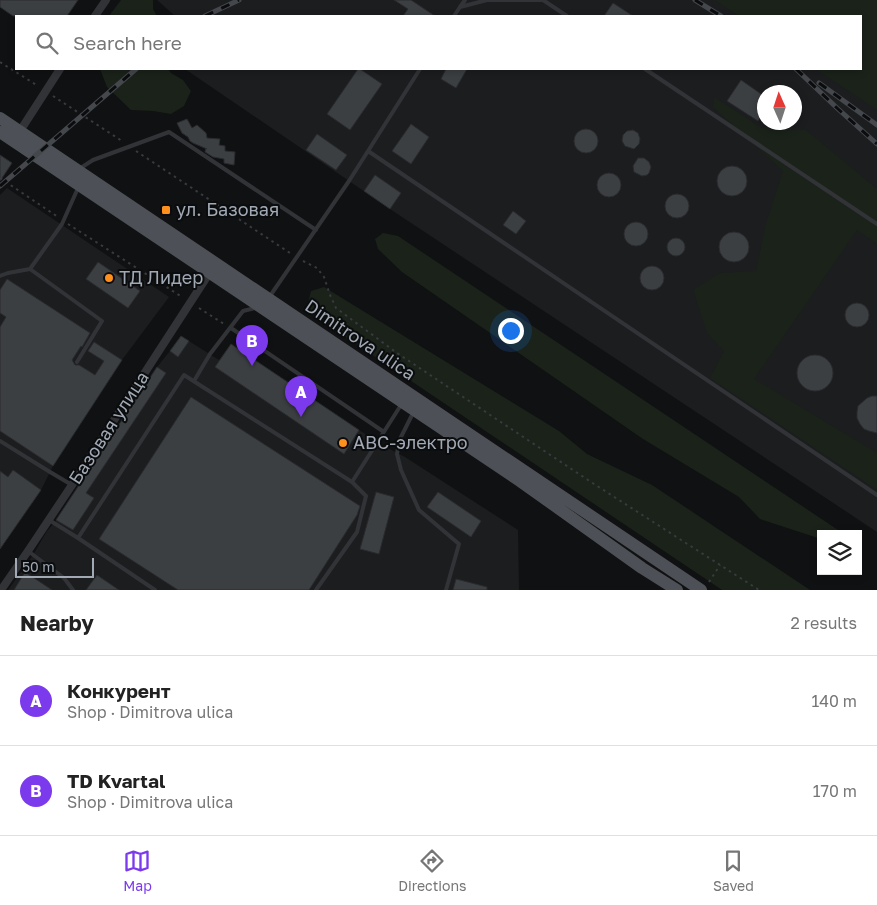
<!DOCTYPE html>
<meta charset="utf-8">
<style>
body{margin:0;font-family:"Golos Text",sans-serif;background:#f2f2f2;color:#222}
.controls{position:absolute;right:15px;bottom:15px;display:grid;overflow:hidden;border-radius:0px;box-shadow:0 2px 8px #0003}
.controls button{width:45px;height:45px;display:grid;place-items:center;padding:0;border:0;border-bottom:1px solid #e0e0e0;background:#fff;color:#222;font:25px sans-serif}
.compass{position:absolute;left:757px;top:85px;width:45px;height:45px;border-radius:50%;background:#fff;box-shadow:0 2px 8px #0003;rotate:357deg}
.scale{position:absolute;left:15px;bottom:12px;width:79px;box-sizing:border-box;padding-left:5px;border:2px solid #a0a9b4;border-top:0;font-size:14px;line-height:18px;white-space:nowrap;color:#a0a9b4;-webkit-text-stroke:4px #0b0c0d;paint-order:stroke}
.you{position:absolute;left:510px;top:330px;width:18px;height:18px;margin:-12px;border:4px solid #fff;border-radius:50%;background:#1a73e8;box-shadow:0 0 0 8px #1a73e833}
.badge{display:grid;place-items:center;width:32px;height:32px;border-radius:50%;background:#7c3aed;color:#fff;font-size:16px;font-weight:700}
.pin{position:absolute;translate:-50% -41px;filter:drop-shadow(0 1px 2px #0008)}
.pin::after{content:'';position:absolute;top:26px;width:18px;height:15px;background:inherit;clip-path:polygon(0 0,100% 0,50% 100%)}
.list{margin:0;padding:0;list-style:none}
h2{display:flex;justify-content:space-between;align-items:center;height:65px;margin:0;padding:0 20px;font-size:21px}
h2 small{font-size:16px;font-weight:400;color:#767676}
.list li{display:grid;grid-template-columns:32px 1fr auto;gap:15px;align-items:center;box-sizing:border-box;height:90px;padding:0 20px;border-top:1px solid #e0e0e0}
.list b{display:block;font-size:19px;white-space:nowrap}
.list p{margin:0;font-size:16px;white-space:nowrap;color:#767676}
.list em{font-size:16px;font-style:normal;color:#767676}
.icon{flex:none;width:28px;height:28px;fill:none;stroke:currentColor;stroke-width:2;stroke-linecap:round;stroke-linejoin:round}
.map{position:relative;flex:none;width:877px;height:590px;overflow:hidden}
.search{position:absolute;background:#fff;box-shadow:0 2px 8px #0003;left:15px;right:15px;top:15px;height:55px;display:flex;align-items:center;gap:12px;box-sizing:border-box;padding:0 18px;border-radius:0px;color:#767676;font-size:19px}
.sheet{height:245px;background:#fff}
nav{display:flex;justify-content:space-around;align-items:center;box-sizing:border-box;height:70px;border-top:1px solid #e0e0e0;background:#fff;font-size:14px;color:#767676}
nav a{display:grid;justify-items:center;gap:2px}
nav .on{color:#7c3aed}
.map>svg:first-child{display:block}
.built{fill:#1c1d1f;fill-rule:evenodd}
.green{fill:#1a221a}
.building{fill:#3c3f42;stroke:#2a2b2e}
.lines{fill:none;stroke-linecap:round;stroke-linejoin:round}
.path{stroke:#373a3e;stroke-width:2;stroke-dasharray:2.5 4;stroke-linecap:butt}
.lane{stroke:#313337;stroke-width:4}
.street{stroke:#313337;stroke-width:8}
.primary{stroke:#4d5056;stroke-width:12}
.rail-casing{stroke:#44474c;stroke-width:5}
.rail{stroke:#0b0c0d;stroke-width:3;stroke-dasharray:9;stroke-linecap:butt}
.poi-dot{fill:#fe901d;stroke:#0b0c0d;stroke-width:2}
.labels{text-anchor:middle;stroke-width:4;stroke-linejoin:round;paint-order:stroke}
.poi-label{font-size:18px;fill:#a0a9b4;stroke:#0b0c0d;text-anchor:start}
.street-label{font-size:18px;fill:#a0a9b4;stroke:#0b0c0d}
</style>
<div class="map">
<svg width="877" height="590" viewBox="0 0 877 590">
<rect width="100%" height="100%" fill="#101112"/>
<path class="built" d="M157,0H877V532L390,209L185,69H861V16H175ZM764,92H794V122H764Z
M7,188L169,297L122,360L53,466L41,490L0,549V195Z
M181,336L219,360L231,344L359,430L384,446L405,457L518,530L519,590H8L33,555L47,531L56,521L157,367L170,351Z"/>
<path class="green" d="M121,0H153V9L157,16H109Z
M715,0H877V110L816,69H861V16H739Z
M100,69H168L171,73L183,80L191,91L184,106L171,114L153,111L131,110L107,87Z
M714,97L762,128L806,130L877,189V244L857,230L754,379L877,453V490L710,378L724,351L707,333L693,290L720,273L756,271L766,223L783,171L713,107Z
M383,233L398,236L844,534H821V539L760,519L739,497L643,439L402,272L378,249L375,239Z
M324,287L559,431L587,454L652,485L810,590H722L313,315L307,307L311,291Z"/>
<path class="building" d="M0,0H78L67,16H13L0,7Z
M394,0H411L435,16H403L408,9Z
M613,3L633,16H604Z
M358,69H360L382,84L350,130L327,114Z
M446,69H467L456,88L441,79Z
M741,80L764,96V112L758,121L727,101Z
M187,119L192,128L197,125L206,133L207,138L220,139L219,145L225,146V151L235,152L234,165L224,163V159L213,157L205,152L206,148L207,149L193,143L190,141L188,137L182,133L177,123Z
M411,124L429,137L411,164L392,151Z
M574 141a12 12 0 1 1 24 0a12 12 0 1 1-24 0Z
M633,130L638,133L640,139L639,144L634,149L625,146L622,141L623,135L627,131Z
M317,134L347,155L336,170L306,150Z
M0,155L12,163L0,181Z
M638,158H644L649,162L651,167L649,173L647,175L642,176L634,172L633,166Z
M717 181a15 15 0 1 1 30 0a15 15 0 1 1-30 0Z
M597 185a12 12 0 1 1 24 0a12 12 0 1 1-24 0Z
M375,175L401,193L390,209L364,191Z
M665 206a12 12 0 1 1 24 0a12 12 0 1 1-24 0Z
M513,211L526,221L516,234L503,225Z
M624 234a12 12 0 1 1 24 0a12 12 0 1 1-24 0Z
M719 247a15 15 0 1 1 30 0a15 15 0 1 1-30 0Z
M667 247a9 9 0 1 1 18 0a9 9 0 1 1-18 0Z
M98,262L140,291L128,308L86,279Z
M640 278a12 12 0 1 1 24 0a12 12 0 1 1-24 0Z
M7,279L90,333L82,347L81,346L72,360L75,365H79L95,375L104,361L88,351L94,342L122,360L53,466L0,431V327L6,317L0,313V290Z
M845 315a12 12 0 1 1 24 0a12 12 0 1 1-24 0Z
M181,336L189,341L178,357L170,351Z
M231,344L359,430L344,454L215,367Z
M797 373a18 18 0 1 1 36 0a18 18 0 1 1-36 0Z
M157,367L166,373L86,493L94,498L73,530L56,520Z
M872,396H877V433L869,431L864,429L860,424L857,418V412L858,406L867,398Z
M191,397L360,506L357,515L309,590H178L99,539Z
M13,470L41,490L0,549V471L8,477Z
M376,492L394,497L379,554L360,549Z
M438,492L481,521L471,537L427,507Z
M25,572L52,590H14Z
M97,575L119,590H86Z
M456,579L487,587V590H453Z"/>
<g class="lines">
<path class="path" d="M0,62L38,86
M53,96L122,141
M136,151L290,253
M0,178L58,217
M68,224L182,297
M303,261L317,268L324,277L330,295L336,308L397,353L591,482L759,590
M199,308L224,324
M709,582L720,565"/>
<path class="lane" d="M460,7L465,0
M454,16L460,7L487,0H543L567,16
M645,69L877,224
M368,151L877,495
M79,169L93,160L169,132L316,230
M0,276L8,273L30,269
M270,296L349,181L420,69
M231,328L384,432
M77,362L102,321L30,269L62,224L78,188
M194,381L210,354L243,311L255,308
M413,413L399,441L397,454L401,470L419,510L459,544L446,590
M0,441L50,472L72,485
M352,482L401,405
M49,520L78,538
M28,551L64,578L73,590
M155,590L78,538L184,375L352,482L366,496L357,532L316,590"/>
<path class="street" d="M95,16L106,0
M20,131L60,69
M1,590L28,551L72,485L212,269"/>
<path class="primary" d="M0,118L701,590
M0,132L520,481L642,568L677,590"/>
<defs>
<path id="rail" d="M695,0L721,16
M205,16L239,0
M796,69L837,108L877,144
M819,83L877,125
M0,186L136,69"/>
</defs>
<use href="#rail" class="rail-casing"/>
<use href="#rail" class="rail"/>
</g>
<g class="poi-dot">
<rect x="161" y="205" width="10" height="10" rx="2.5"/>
<circle cx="109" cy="278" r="5"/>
<circle cx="343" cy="443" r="5"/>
</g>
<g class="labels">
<g class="poi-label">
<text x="176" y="216">ул. Базовая</text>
<text x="119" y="284">ТД Лидер</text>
<text x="353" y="449">АВС-электро</text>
</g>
<g class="street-label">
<text transform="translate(360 340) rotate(34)" y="6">Dimitrova ulica</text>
<text transform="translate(109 428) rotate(-57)" y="6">Базовая улица</text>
</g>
</g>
</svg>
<div class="controls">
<button><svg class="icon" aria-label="layers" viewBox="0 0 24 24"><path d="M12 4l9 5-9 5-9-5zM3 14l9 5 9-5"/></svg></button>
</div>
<svg class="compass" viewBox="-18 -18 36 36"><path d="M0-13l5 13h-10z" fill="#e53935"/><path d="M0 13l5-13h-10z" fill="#767676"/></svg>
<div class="scale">50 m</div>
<div class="you"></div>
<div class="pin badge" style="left:301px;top:417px">A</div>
<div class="pin badge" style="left:252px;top:366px">B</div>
<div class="search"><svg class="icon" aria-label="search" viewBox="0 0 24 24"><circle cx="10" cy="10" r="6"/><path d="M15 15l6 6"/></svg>Search here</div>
</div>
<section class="sheet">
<h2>Nearby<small>2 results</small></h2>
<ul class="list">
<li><span class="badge">A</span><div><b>Конкурент</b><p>Shop · Dimitrova ulica</p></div><em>140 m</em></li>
<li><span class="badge">B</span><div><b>TD Kvartal</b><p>Shop · Dimitrova ulica</p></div><em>170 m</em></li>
</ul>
</section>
<nav>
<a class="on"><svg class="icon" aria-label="map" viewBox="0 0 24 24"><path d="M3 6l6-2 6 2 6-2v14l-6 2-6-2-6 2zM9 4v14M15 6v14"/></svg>Map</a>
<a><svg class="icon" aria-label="directions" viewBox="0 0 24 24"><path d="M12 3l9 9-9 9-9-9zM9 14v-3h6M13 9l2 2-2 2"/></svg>Directions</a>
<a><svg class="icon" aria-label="saved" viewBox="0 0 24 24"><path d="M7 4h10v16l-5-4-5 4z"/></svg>Saved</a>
</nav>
